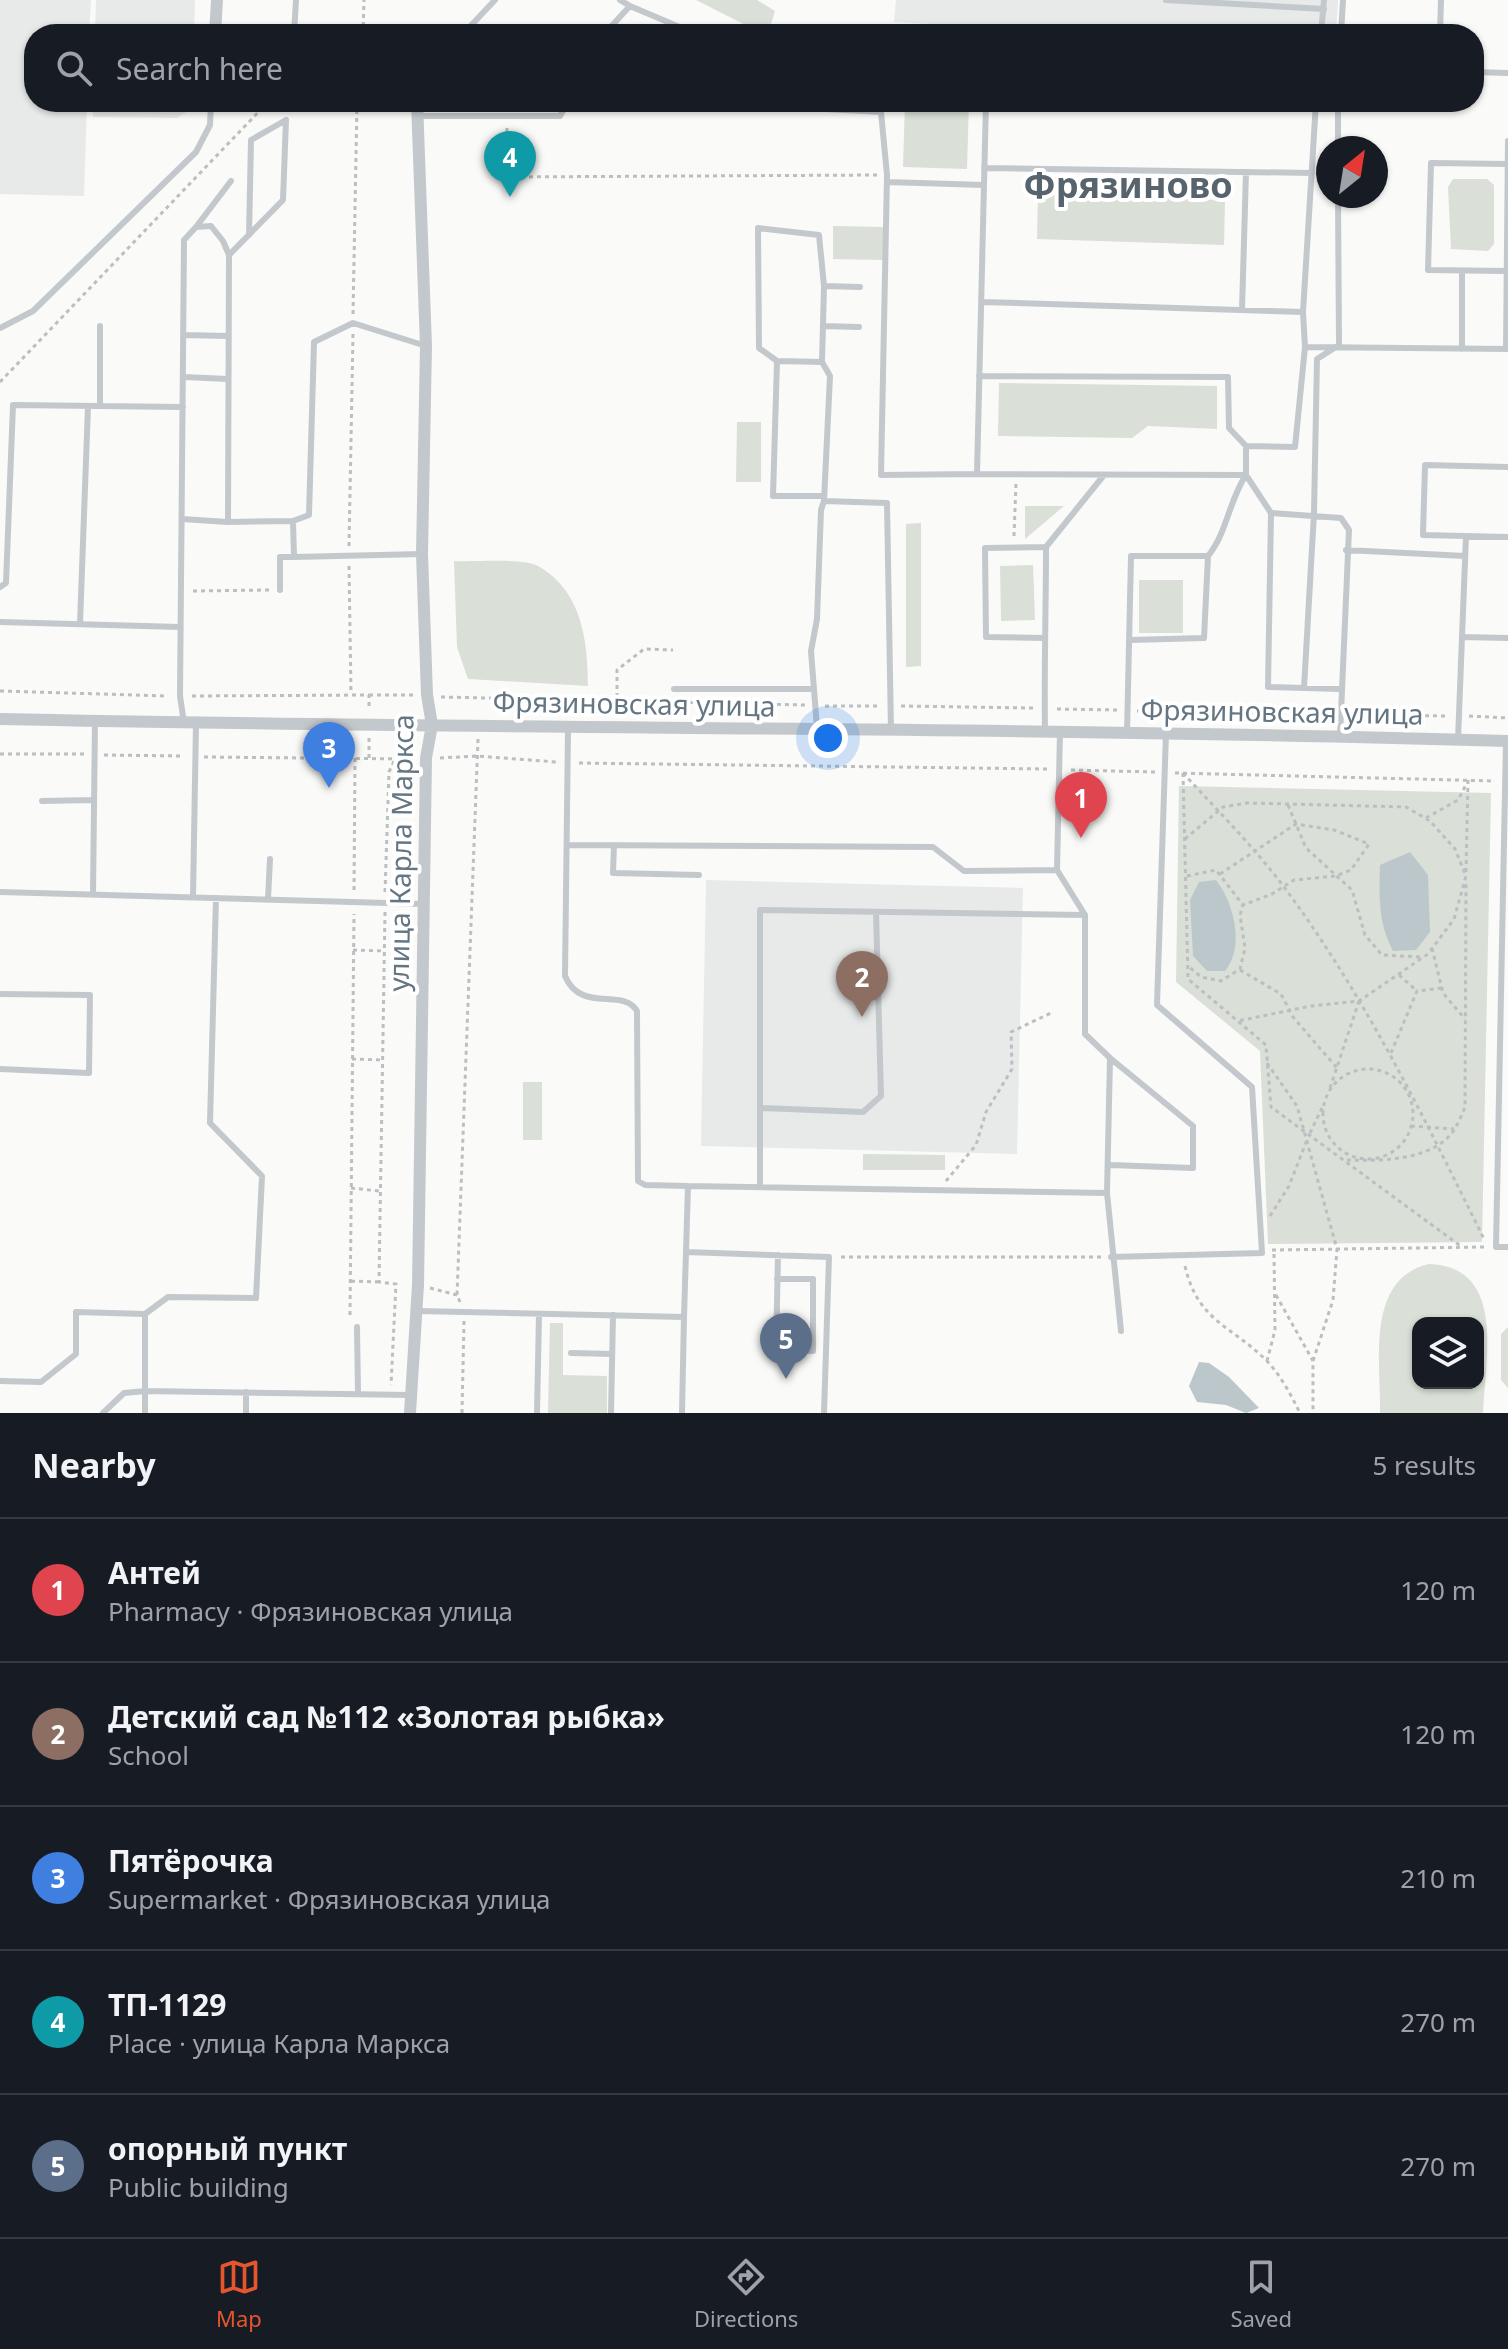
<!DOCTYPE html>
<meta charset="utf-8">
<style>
body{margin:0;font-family:"Noto Sans",sans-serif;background:#242831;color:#f1f3f6}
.controls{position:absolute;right:24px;bottom:24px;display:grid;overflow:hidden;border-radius:16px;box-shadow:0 2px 6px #0004}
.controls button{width:72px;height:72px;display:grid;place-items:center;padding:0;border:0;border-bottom:2px solid #363941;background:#171b24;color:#f1f3f6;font:40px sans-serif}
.compass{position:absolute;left:1316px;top:136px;width:72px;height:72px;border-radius:50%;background:#171b24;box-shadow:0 2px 6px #0004;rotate:30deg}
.you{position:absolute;left:828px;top:738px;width:28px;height:28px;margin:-20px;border:6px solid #fff;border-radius:50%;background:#1a73e8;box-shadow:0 0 0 12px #1a73e833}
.badge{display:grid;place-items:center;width:52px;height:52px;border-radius:50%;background:#e4572e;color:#fff;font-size:26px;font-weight:700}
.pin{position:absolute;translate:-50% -66px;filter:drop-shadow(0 2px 4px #0008)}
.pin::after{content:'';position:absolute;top:42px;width:28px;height:24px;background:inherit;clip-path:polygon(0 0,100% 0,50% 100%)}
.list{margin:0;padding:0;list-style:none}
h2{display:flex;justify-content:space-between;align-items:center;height:104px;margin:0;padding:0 32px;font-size:34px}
h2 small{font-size:26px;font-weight:400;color:#9ea1a6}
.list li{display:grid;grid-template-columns:52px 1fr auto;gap:24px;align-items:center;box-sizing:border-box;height:144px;padding:0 32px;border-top:2px solid #363941}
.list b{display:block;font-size:30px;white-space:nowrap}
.list p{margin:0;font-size:26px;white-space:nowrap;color:#9ea1a6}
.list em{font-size:26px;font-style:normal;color:#9ea1a6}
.icon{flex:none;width:44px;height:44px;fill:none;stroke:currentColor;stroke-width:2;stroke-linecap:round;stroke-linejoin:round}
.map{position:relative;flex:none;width:1508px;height:1413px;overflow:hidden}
.search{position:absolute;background:#171b24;box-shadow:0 2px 6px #0004;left:24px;right:24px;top:24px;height:88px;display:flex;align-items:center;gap:20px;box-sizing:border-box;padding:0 28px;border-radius:32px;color:#9ea1a6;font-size:30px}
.sheet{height:824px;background:#171b24}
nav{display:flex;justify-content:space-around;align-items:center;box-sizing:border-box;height:112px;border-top:2px solid #363941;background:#171b24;font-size:22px;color:#9ea1a6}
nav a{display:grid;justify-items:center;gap:4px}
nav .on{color:#e4572e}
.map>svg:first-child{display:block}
.built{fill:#e8e9e9}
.green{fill:#dadfd7;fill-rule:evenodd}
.water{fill:#bbc7cb}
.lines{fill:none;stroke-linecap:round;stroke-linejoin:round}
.path{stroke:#bbbfc2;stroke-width:3;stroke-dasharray:4 4;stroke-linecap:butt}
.service{stroke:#c3c8cc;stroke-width:6}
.minor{stroke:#c3c8cc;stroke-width:12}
.labels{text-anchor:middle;stroke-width:8;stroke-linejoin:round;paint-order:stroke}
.street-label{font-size:28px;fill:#657683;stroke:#fff}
.district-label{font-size:36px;font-weight:bold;fill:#57646e;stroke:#fff}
</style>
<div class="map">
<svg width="1508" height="1413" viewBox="0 0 1508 1413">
<rect width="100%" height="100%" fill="#fafaf8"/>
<path class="built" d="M0,0H91L89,34H34V102H87L84,196L0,194Z
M96,0H195L194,34H95Z
M896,0H1338L1336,34H1125L894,22Z
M93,102H192V108L177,118L93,117Z
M706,880L1023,888L1017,1154L701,1146Z"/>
<path class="green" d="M696,0H757L775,11L768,34H763Z
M905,102H969L967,169L903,167Z
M1453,179H1487L1494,185V244L1488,251L1451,249L1448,187Z
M1038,195L1225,200L1224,245L1037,239Z
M833,226L883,227V260L833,259Z
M999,383L1217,386V429L1148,426L1132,438L998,436Z
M737,422H761V482H736Z
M1025,506H1064L1025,539Z
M921,523V666L906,667V524Z
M454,561C473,562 522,558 536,565C582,589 588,641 588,686L468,679L457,647Z
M1033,565L1035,620L1001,621L1000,566Z
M1139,580H1183V633H1139Z
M1179,786L1491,793L1482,1242L1268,1244L1260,1051L1176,982Z
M523,1082H542V1140H523Z
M863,1154L945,1155V1170H863Z
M1429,1264C1507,1267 1485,1359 1483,1413H1380C1381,1362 1365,1279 1429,1264ZM1418,1323H1478V1383H1418Z
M550,1323H563V1375L607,1376V1413H548Z
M1508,1327V1388L1501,1380V1334Z"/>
<path class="water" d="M1410,852L1428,875L1430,932L1416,950L1393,951C1378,923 1379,896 1380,865Z
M1216,880C1234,903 1245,947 1225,971H1207L1193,956L1190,900L1199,882Z
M1199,1362L1209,1363L1229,1377L1259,1408L1246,1413L1226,1405L1197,1402L1189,1386Z"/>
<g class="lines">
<path class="path" d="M363,34L364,0
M507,128L506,177L877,175
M353,314L357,102
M0,382L268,102
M1014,536L1016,483
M349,546L353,334
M349,566L351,694
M193,591L269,590
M0,691L168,696
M369,695H413
M192,696L369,695V710
M441,697L805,705
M825,706H881
M901,706L1033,708
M1057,709L1117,710
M1137,711L1329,715
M617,713V670L644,649L673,650
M1353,715L1449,716
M1469,716L1508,718
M0,754H84
M104,755L184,756
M204,757L412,759
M369,758V738
M440,758L477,756L556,762
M579,763L1048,769
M1071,770L1156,772
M1175,773L1495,781
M1183,773L1188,979L1266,1045L1271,1107L1462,1247
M1183,773C1217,810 1254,847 1284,887C1366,997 1425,1120 1485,1241
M1288,805L1306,848L1352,890L1365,935L1382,955L1420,957
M1426,818L1458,800L1467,783
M1185,839L1223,807L1247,803L1406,807L1430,821L1455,849L1466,876L1454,919L1428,954L1359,1001L1311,1006L1238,1021
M1466,872L1468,780
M1220,874L1296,824L1334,830L1369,844L1351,870L1336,876L1294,880L1272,894L1243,905
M1187,876L1216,870L1243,905L1240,915L1245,948L1240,969L1221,981L1201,977L1188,966
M354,890L355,758
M385,892L389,772L395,759
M385,912L379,1282L396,1284L391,1385
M1432,948L1443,993L1465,1019
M353,950L385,951
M1240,970L1281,994L1293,1017L1337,1068
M1399,975L1417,991
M1391,1053L1417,991L1442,988
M352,1059L384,1060
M1267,1063L1297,1106L1337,1249L1333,1300L1313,1361
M1323 1114a45 45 0 1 1 90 0a45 45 0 1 1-90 0Z
M1330,1088L1359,1001
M1411,1126L1454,1129
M1310,1133L1322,1108
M1347,1160C1378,1161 1428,1161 1450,1135C1457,1128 1461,1116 1465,1107L1466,884
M946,1181L976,1145L986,1112L1012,1069L1011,1032L1053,1012
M351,1188L379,1191
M1270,1216L1289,1186L1307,1140
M1272,1250L1484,1247
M841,1257H1101
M1185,1266C1198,1322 1231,1325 1267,1361C1281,1376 1291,1395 1300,1413
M351,1281L379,1282
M430,1288L457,1295
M1276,1295L1313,1361V1413
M460,1302L457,1295L478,739
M350,1315L354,914
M1267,1361L1275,1330L1274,1254
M462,1413L464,1321"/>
<path class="service" d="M1166,0L1324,9
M630,6L696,34
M294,34L296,0
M463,34L495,0
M604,34L630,6L620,0
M1321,34L1324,0
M1341,34L1343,0
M1440,34L1441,0
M1474,72L1508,73
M423,102L419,116H560L568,102
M700,102L881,112
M858,102L874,109
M986,102L977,474L1246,475V446L1295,447L1305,347L1303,312L1316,102
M1338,102V148
M881,112L887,175L881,475L977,474
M984,168L1312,173
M887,182L984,185
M196,227L231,181
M249,235L251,140L286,120
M1462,271V349
M1506,271L1428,270L1431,163L1508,164
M824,286L860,287
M982,302L1303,312
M1242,310L1246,172
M100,326V406
M823,326L859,327
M0,328L33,311L196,152L210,125L211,102
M184,335L228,336
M1305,347L1508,349
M1506,349L1508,141
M777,361L759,348L758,228L819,235L824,286L822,362L830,376L824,501
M822,362L777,361L773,496H824
M979,376L1228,377L1229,428L1246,446
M184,377L228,379
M1508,467L1425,465L1423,535L1508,537
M1271,513L1268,687L1340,689
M182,519L228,522L229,255L283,200L286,120
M293,521L309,515L314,342L353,323L426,346
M228,522L293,521L294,557L422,554
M1046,547L1104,475
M1346,550L1465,556
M0,587L6,583L13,405L183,407
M280,590V557H294
M0,622L180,627
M80,624L88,406
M1462,637L1466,536
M1130,640L1204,638L1208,556
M1304,688L1314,513L1317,359L1339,345L1338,196
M674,689H811
M184,723L180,696L184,240L196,227L211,226L223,241L229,255
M817,728L811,651L817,619L821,510L824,501L887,503L891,731
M568,729L565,976C581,1014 623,987 637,1011L638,1181L645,1185L688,1186L1107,1193
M1045,731C1044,670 1046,608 1046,547L985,548L986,637L1045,638
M1060,732L1057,870L1085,915V1034L1110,1058L1107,1193L1121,1331
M1127,733L1131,556H1208C1227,533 1229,500 1246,475L1271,513L1341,518L1349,530L1340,736
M1458,740L1462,637L1508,638
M1506,741L1496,1247H1508
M42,801L94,800
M568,845L933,847L964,871L1057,870
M614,845L613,873L699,875
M0,892L423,904
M93,894L95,721
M193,897L196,723
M268,899L270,859
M0,994L90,995L89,1073L0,1069
M1110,1058L1193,1126V1168L1110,1165
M760,1108L863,1112L881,1096L876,912
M760,1187V910L1085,915
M686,1252L829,1257L824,1413
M1111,1257L1262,1253L1252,1087L1157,1005L1166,733
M777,1279H813V1351L776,1350L778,1255
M417,1311L684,1317L688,1186
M145,1314V1413
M357,1327L358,1393
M571,1353L612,1354
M0,1381L41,1382L76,1354V1312L145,1314L168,1297L256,1298L262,1176L210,1123L216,898
M246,1392V1413
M103,1413L124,1393L145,1391L411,1395
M537,1413L539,1314
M611,1413L613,1315
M682,1413L684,1317"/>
<path class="minor" d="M215,34L217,0
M0,719C503,730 1005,726 1508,741
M410,1413L418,1285L426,758L432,725L427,695L422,554L426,346L417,102"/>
</g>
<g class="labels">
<g class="street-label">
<text transform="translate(634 704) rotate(1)" y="10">Фрязиновская улица</text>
<text transform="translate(1282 712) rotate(1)" y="10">Фрязиновская улица</text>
<text transform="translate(401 853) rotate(-89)" y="10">улица Карла Маркса</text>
</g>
<g class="district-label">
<text x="1128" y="198">Фрязиново</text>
</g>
</g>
</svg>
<div class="controls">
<button><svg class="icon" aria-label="layers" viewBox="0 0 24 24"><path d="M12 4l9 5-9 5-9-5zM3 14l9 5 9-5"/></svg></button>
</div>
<svg class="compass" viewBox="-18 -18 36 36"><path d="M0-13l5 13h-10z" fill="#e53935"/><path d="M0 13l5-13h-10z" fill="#9ea1a6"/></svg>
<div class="you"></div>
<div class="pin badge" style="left:1081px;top:838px;background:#e0444e">1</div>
<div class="pin badge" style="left:862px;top:1017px;background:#8d6e63">2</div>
<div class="pin badge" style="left:329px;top:788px;background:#3f7fe0">3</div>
<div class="pin badge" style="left:510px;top:197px;background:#0f9aa8">4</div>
<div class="pin badge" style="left:786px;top:1379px;background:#5c6f8a">5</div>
<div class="search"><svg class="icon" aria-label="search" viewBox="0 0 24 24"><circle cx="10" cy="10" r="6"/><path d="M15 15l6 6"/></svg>Search here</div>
</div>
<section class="sheet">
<h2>Nearby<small>5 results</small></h2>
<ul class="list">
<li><span class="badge" style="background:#e0444e">1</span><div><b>Антей</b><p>Pharmacy · Фрязиновская улица</p></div><em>120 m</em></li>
<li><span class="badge" style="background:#8d6e63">2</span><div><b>Детский сад №112 «Золотая рыбка»</b><p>School</p></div><em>120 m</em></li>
<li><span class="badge" style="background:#3f7fe0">3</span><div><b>Пятёрочка</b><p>Supermarket · Фрязиновская улица</p></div><em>210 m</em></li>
<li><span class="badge" style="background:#0f9aa8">4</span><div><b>ТП-1129</b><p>Place · улица Карла Маркса</p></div><em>270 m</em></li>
<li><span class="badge" style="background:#5c6f8a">5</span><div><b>опорный пункт</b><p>Public building</p></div><em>270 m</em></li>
</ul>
</section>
<nav>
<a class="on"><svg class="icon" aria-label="map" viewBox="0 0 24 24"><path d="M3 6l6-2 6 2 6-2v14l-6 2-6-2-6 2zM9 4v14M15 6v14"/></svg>Map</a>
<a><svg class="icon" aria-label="directions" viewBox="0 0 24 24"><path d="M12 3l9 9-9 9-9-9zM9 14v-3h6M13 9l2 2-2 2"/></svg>Directions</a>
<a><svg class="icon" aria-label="saved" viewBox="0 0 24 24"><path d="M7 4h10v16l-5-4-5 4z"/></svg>Saved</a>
</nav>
